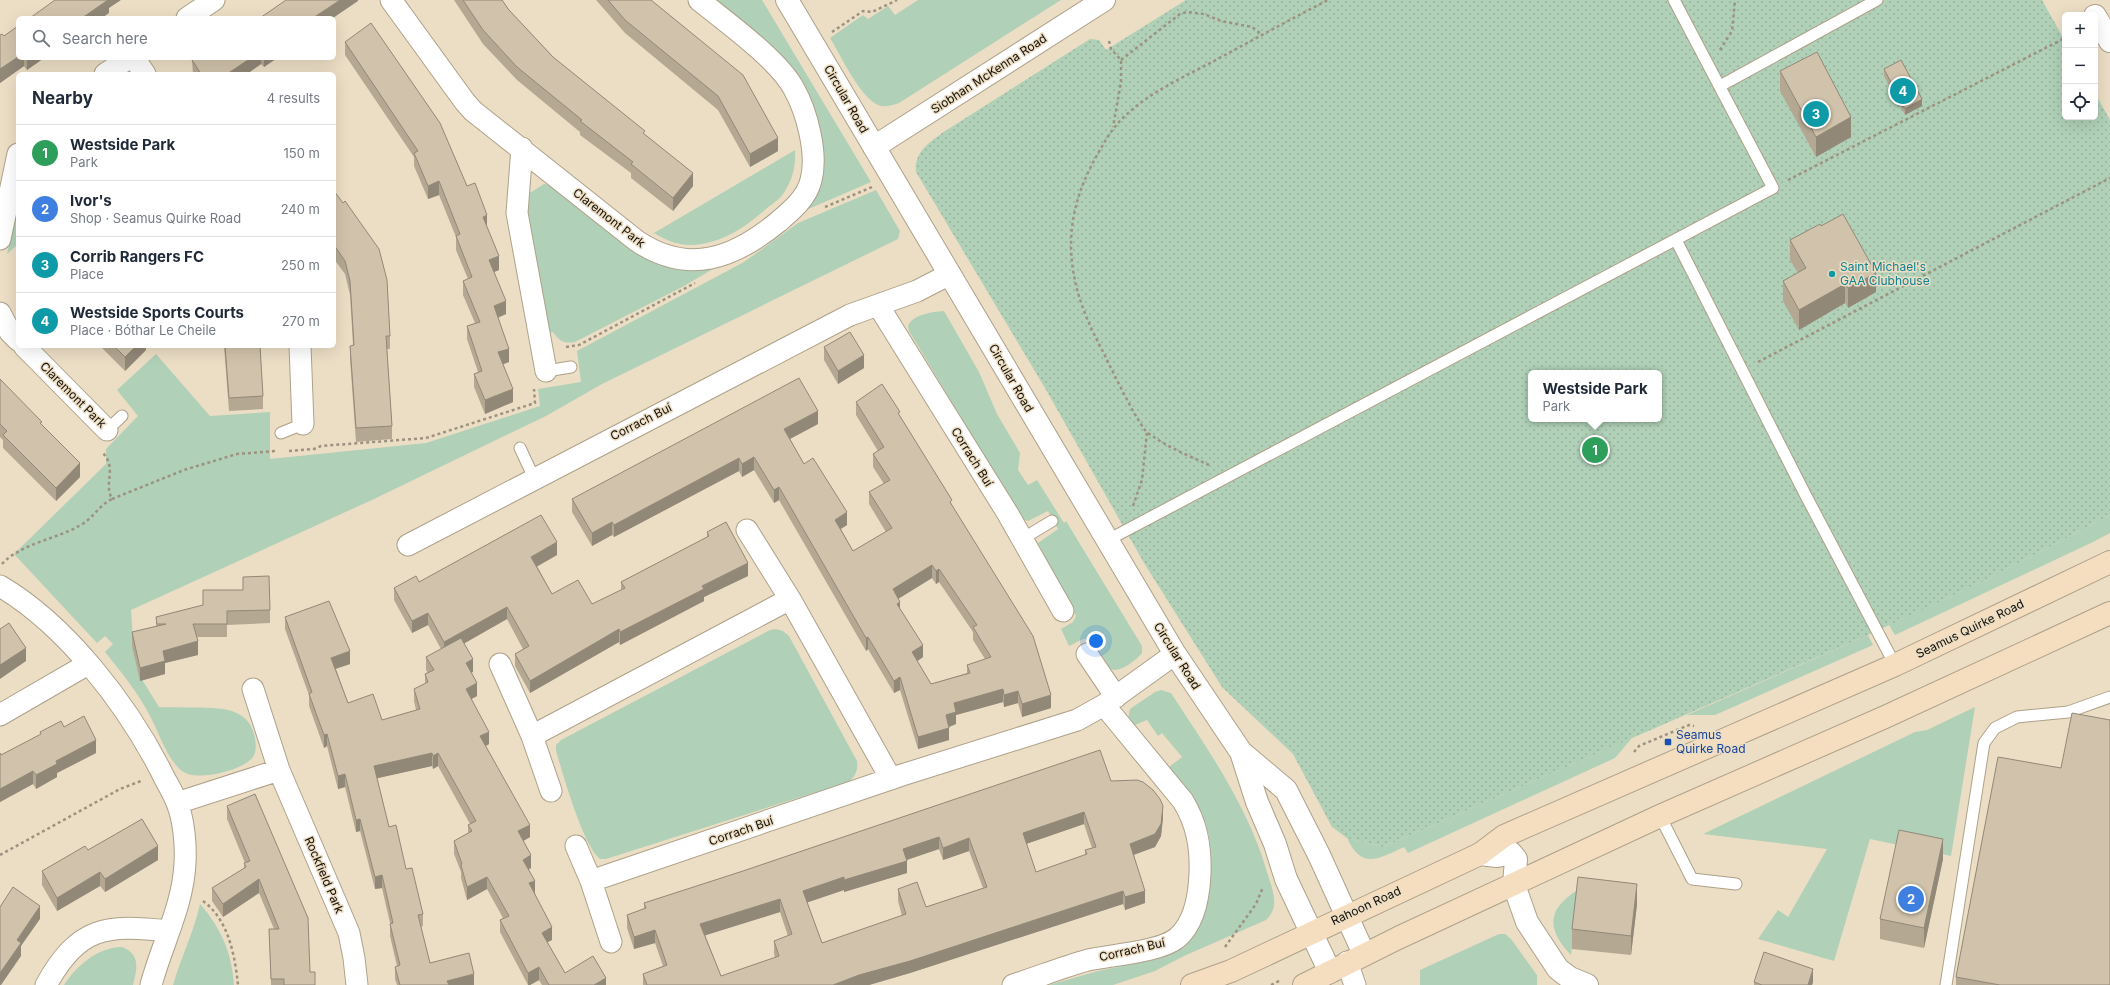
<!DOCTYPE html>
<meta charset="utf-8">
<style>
body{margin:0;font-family:Inter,sans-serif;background:#f6f6f7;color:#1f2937}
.controls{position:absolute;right:12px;top:12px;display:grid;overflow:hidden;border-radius:6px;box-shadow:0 4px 16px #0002}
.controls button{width:36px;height:36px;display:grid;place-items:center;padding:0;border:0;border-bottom:1px solid #e0e1e3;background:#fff;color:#1f2937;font:20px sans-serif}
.you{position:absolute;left:1096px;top:641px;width:14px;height:14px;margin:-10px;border:3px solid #fff;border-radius:50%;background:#1a73e8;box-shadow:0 0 0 6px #1a73e833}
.badge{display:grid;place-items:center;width:26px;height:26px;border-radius:50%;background:#111827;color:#fff;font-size:13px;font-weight:700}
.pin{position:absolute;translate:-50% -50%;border:2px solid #fff;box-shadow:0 1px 4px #0006}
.popup{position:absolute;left:1528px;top:370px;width:134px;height:52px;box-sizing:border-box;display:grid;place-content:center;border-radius:6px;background:#fff;filter:drop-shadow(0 1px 3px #0005);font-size:13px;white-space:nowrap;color:#747a83}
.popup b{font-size:15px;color:#1f2937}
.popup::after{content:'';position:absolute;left:50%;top:100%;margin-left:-8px;border:8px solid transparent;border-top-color:#fff}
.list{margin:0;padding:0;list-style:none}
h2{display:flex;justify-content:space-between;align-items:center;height:52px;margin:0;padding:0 16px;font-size:17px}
h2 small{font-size:13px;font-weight:400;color:#747a83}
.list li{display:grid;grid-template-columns:26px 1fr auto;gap:12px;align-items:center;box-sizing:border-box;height:56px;padding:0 16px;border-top:1px solid #e0e1e3}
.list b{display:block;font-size:15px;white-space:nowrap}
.list p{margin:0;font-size:13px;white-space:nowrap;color:#747a83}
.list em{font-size:13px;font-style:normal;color:#747a83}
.icon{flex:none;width:22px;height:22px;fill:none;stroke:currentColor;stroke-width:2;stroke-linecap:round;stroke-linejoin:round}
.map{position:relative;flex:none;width:2110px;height:985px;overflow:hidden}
.search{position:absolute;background:#fff;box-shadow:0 4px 16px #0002;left:16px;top:16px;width:320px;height:44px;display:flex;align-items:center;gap:10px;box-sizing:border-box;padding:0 14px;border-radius:6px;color:#747a83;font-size:15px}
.panel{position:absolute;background:#fff;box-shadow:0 4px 16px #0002;left:16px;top:72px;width:320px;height:276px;border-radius:6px}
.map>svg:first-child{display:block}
.grass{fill:#b0d0b7}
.park{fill:url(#park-dots);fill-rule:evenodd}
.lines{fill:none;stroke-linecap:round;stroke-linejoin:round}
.service-casing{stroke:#aea189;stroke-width:13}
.minor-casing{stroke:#aea189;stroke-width:23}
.tertiary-casing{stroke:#aea189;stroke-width:24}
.secondary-casing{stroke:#aea189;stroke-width:24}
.path{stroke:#9d9280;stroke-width:2.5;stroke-dasharray:3 3;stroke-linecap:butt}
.service{stroke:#fff;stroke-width:11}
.minor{stroke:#fff;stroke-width:21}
.tertiary{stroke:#fff;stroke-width:22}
.secondary{stroke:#f5ddc0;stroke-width:22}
.wall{fill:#b4a893;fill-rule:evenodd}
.shaded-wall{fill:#928878}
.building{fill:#d1c3ab;stroke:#928878;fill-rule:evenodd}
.culture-dot{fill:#0f9aa8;stroke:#ecdec5;stroke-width:1.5}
.transit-dot{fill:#1a4fb4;stroke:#ecdec5;stroke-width:1.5}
.labels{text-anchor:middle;stroke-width:3;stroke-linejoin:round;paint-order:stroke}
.street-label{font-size:12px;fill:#120d05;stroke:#ecdec5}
.culture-label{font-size:12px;fill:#0d838f;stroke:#ecdec5;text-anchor:start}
.transit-label{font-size:12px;fill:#164399;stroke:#ecdec5;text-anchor:start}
</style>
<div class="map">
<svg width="2110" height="985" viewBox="0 0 2110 985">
<defs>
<pattern id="park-dots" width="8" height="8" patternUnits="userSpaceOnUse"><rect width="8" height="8" fill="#b0d0b7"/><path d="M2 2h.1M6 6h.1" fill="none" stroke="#96b19c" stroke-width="1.8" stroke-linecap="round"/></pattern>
</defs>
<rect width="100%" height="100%" fill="#ecdec5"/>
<path class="grass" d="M714,0H762L871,182L804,211L818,127Z
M918,0H1061L899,103C893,105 887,107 881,106C862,102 840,54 830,38L863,15L868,19L888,6L895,15Z
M795,150C796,165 793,178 785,191C781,198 774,203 767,208C746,227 721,244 691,245C677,245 665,240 654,233Z
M544,184L554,185L623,242L730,259L684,286L575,342C564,344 559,341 553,332L547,334L525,217L528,194Z
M876,190L900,231L898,239L602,384L546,416L374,499L131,610L133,640L141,678L159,707C175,708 219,706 232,711C243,715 251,722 254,734C256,741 257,751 253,757C243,771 195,782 182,771C166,758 159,732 149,714C137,691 121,672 105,652L113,644L105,636L97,643L14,554L106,464V449L138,416L117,390L156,354L210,416L270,412V459L426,443L540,406L538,389L581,382L577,351L744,262L798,223Z
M18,203V244L7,254Z
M944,311L979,372L997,414L1020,453L1018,470L1028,485L1037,480L1064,523L1066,521L1142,646V653C1136,660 1123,671 1113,670L1110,668C1105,661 1094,638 1084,639C1079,640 1074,644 1069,646L1061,629L1073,622L1076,616L1038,543L1058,529L1048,511L1028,521L1022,519L909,331L908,326C913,314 932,312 944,311Z
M2110,515V533L2093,542L1895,635L1889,625L1986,580Z
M776,629L783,631L789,636L857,761C858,770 856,776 848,782L606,859H600C583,846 563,774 556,751V745L561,740L770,630Z
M1868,635L1873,645L1715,715H1687Z
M1161,690L1171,693C1208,750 1248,806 1267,872C1272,889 1281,906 1266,920L1184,956L1155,971L1113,985H1049L1098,971L1162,958L1185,947L1195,933L1210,866L1209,837L1203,818L1195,801L1169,767L1182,757L1162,733L1158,736L1147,720L1135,725L1128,719L1130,709L1155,692Z
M1975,707L1951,856L1870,839L1834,961L1758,939L1778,910L1788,917L1827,849L1703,834L1915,732L1927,730Z
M1632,738L1615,758L1408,853L1404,847C1378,859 1362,870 1347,838L1383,847Z
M1579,889L1571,955C1545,928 1548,908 1579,889Z
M200,904C221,928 232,953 234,985H173C181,957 194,932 200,904Z
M1499,934H1505L1511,939L1537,975V985H1420V970Z
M122,947C141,954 137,969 133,985H64C76,966 98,947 122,947Z"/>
<path class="park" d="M1186,0H2042L2065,41V117H2095V93L2110,120V515L1986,580L1868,635L1383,847L1347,838L1332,827L1293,754L1222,687L1144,563L1045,388L916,172C914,152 928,144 942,133L1090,39L1099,40L1106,50ZM1531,373H1659V419H1531Z"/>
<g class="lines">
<defs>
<path id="service" d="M1720,86L1877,0
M1676,240L1805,494L1895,665
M546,371L571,367
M107,430L122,416
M281,433L303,424
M520,448L534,478
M1022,539L1052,521
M1106,541L1773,188L1674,0
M1660,816L1692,879L1736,884
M1946,985L1984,743L1995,728L2017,717L2068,712L2110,697"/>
<path id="minor" d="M391,0L465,102L473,111L637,241C688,275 733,259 778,222C791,211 807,198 811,180C818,154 807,112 794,89C779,60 726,22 699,0
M187,18L214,0
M134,58L145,74
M105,74L129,58
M522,148L517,213L546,371
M0,239L18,154
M878,305L1008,514L1063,611
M0,313L10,332L18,340
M24,346L107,430
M300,346L303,424
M747,530L790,599L891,779
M408,545L850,315L917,291L950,274
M0,586C66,625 126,703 161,771C166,782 173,792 177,803C184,820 186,845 185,863C183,906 162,944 151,985
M1087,654L1116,697
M500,664L532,736L551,791
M253,689L279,770L349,933L354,958L357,985
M0,715L88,664
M532,736L790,599
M177,803L279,770
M576,846L591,881L611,942
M591,881L902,775L1077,720L1104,705L1175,654
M1347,962L1355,985
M46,985C79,926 106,924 169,931
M1013,985C1038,977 1063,967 1088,960C1111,955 1160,952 1177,938C1195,923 1199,896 1200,874C1201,847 1197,824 1183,801L1104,705"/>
<path id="tertiary" d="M787,0L1175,654L1241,752L1286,790L1319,855L1364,954
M2095,16L2110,41
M874,147L1104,0
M1241,752L1257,802L1275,844L1286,879L1330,972
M1480,854L1497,856L1511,853L1516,859L1514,885L1527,922L1558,969L1570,978L1587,985"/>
<path id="secondary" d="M1192,985L1231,971L1480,854L1504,836L1895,665L2110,562
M1304,985L1398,938L1660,816L1885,717L2110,613"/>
</defs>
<use href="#service" class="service-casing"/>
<use href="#minor" class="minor-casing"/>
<use href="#tertiary" class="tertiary-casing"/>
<use href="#secondary" class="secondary-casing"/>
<path class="path" d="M832,32L863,11L872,12L897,0
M1109,41L1111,49L1121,60V82L1113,127
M1720,50L1732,31L1735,0
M1121,60L1180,14L1187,12L1204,14L1221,21L1252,27L1261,34
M1788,180L2065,38
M825,207L872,187
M566,347L579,345L695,283
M1758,362L2110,178
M289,451L314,449L321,446L426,438L535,403L534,389
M1209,465C1189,456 1167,447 1148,433C1138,426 1106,357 1098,342C1065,278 1060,221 1096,157C1104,143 1111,129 1124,117C1148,93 1182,78 1212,62C1251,41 1289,20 1328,0
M112,499L184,470L237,454L276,451
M1133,506L1142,480L1147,432
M2,564C20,544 56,539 79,526C93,519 99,505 112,499C103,482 118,468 102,452
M1634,752L1639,746L1689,725L1694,726
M0,855L120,789L141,781
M203,901C228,919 235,955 238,985
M1225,947L1256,904L1263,887
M1271,985L1281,980"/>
<use href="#service" class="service"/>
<use href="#minor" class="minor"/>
<use href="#tertiary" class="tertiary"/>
<use href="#secondary" class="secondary"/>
</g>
<path class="wall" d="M454,0H502L509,10L553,57L693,186L673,211L631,178V173L580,135V132L517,80L483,44Z
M596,0H651L778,151L750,167L718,110L625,33Z
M0,35L18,58H44L27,70L24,66L0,83Z
M345,42L467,186L487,228L499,270L494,272L506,314L498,318L509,362L503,364L513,402L485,414L474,387V374L478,372L467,339V326L475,323L463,295V281L468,279L456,250V237L439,195L428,199L414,166V157L345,55Z
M195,58H277L264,67L261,64L247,74H193L192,60Z
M1884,69L1922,106L1905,115L1884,76Z
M1780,71L1851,137L1816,157L1780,91Z
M334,191L390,336V349H387L392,426V439L356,442L350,359V346L353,345L350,295L345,274L334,259Z
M1821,226L1876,292L1848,308L1845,303L1799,330L1783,301V281L1798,273L1790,260V240Z
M100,346H146V350L125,371Z
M224,346H260L263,396V409L229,411Z
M824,347L864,368L838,384L824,360Z
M0,379L80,477L56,501L3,448V440L0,437Z
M856,402L900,416L952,505L1051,708L1022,717L1018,703L1004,707L1003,702L956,715V724L949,727V740L918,749L900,690L894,693L868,649L866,651L779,500L774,503L754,470L742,477L739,471L614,537L612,535L592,546L572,512V499L818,424L790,439L804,464L847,525L841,529L853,551L886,532L869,504V492L884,484L873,467V454L878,451L856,415ZM932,578L936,584L939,582L973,632V640L985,659L967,665V673L931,684L917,661L923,657L900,609L898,599Z
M707,532L748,576L704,597V601L620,645L619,642L530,693L515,666V654L523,649L507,619L464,643L473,672H471L477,696L471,699L489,744L486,746L530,837L523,841L531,868L529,869L535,893L552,940L547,942L565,973L606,985H542L539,980L530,985H528L500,932V920L503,918L487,889L467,900L461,878V872L454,854V841L468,833V825L470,824L438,766L433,769L432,766L377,778L389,827L423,914V926L421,927L430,963L474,985H397L395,979V967L397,966L390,936V923L382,888L375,889L360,831L356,832L345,787L338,789L327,746L324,748L309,706V695L285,629V617L350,664L336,669L348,703L382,720L416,710L414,701V689L425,684V674L428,673L426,670V657L441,649L428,625L412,633L394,600V588L419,582L557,555L537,566L552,594L592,604L621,590V582L707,537Z
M243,577L270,610V623L227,625V637H197L198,655L165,663V674L140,681L132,646V632L156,626V617L203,605L243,590Z
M64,727L96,753L57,773V777L36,789L33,784L0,802V753L1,755L40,735V732Z
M1111,781L1163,818L1161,836L1155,847L1134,855L1145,903L1125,910L1123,904L910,973L869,985H643V974L663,966L655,943L634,949L627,928V915L644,909V903ZM1084,824L1092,848L1085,850V855L1036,872L1026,844ZM939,849L943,860L969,851L983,888L926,907L898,889V901L902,916L822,943L807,902L844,890V892L907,873V860ZM780,912L788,936L774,941V953L775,958L721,976L705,935Z
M227,806L310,972L315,985H271L269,929H274L259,893L223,917L212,901V888L244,869V863H245L227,819Z
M88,850L158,860L105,892L100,886L57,911L42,885V871Z
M1943,859L1924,948L1880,939V919Z
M1637,904L1631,955L1572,949V929Z
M1956,977L2110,985H1956Z
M1754,982H1813L1812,985H1754Z"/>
<path class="shaded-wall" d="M107,0H121L109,8V13L102,18H82Z
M340,0H358V1L333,18H313Z
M18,57V58H24V66L0,83V69Z
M27,58H44L27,70Z
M251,58H261V64L247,74H227Z
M264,58H277L264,67Z
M1922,99V106L1905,115V109Z
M1851,117V137L1816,157V137Z
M778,138V151L750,167V154Z
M693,173V186L673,211V198Z
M439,181V195L428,199V186Z
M487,215V229L483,217Z
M499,256V270L489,274V260Z
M1876,273V292L1848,308V288Z
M1845,284V303L1799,330V310Z
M506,301V314L494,319V306Z
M136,346H146V350L125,371V357Z
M509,349V362L498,366V352Z
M864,355V368L838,384V371Z
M513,389V402L485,414V400Z
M818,411V424L784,442V429Z
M754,457V470L742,477V464Z
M739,458V471L614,537V525Z
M80,463V477L56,501V488Z
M779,487V500L774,503V490Z
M847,512V525L835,532V520Z
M612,522V535L592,546V533Z
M557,542V555L531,570V557Z
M748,563V576L704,597V601L620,645V632L702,586Z
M932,565V578L893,602V589Z
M939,569V582L936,584V571Z
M900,602V614L897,604Z
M507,607V619L444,655V642Z
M428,613V625L412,633V621Z
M619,629V642L530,693V681Z
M868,637V649L866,651V638Z
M198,641V655L165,663V674L140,681V668L163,651Z
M923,645V657L912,665V652Z
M26,648V661L0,679V665Z
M350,651V664L331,670V658Z
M473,659V672L466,675V663Z
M900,677V690L894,693V681Z
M477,683V696L466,702V689Z
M1003,689V702L956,715V724L946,728V715L954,703Z
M1018,691V703L1004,707V695Z
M1051,695V708L1022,717V704Z
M949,728V740L918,749V737Z
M489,732V744L480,749V736Z
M327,734V746L324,748V735Z
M96,740V753L57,773V777L36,789V775L56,761Z
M432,753V766L374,779V766Z
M438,753V766L433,769V756Z
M33,771V784L0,802V789Z
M345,774V787L338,789V776Z
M1163,806V818L1161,836L1155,847L1130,856V844Z
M1084,812V824L1023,845V833Z
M360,819V831L356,832V820Z
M530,825V837L518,844V831Z
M939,837V849L903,861V849Z
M969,838V851L943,860V848Z
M1943,839V859L1924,948V928Z
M158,846V860L105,892V879Z
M531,855V868L523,872V860Z
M907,861V873L844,892V880Z
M100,872V886L57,911V898Z
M382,875V888L375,889V877Z
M487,877V889L467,900V887Z
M844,877V890L803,904V891Z
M259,879V893L223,917V904Z
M535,881V893L529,883Z
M1637,884V904L1631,955V936Z
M1123,891V904L910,973L869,985H833L859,975Z
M1145,891V903L1125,910V897Z
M780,899V912L700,937V924Z
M40,906V919L21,946V956L1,985H0V973L17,940Z
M552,927V940L542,945V933Z
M655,930V943L634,949V937Z
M539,967V980L530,985H528V973Z
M1813,969V982L1812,985H1808Z
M474,974V985H447V981Z
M606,978V985H594Z"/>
<path class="building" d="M55,0H108L82,18H30Z
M286,0H340L313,18H260Z
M463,0H502L509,10L553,57L645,131L643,133L693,173L673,198L631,164L633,162L580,121L582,120L517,67L483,30Z
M608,0H651L743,75L778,138L750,154L718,96L625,20Z
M371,23L440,123L467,186L475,183L487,215L483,217L499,256L489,260L506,301L494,306L509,349L498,352L513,389L485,400L474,374L482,371L467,326L480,322L463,281L472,277L456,236L460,234L439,181L428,186L414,153L418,151L345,42Z
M18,26V57L0,69V35L2,34L4,36Z
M1817,52L1851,117L1816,137L1780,71Z
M195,58H251L227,74H201L192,60Z
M1901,60L1922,99L1905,109L1884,69Z
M334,191L343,203L345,201L379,249L387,280L390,336H386L392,426L356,428L350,346L354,345L350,281L345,261L334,245Z
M1843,214L1876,273L1848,288L1845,284L1799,310L1783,281L1806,268L1790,240L1820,224L1821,226Z
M850,332L864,355L838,371L824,347Z
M114,346H136L125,357Z
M225,346H260L263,396L229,398Z
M799,378L818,411L784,429L804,464L813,458L847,512L835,520L853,551L892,528L869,492L890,480L873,454L884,447L856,402L882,384L900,412L898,413L952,500L950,502L1033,636L1051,695L1022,704L1018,691L1004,695L1003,689L954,703L956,712L946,715L949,728L918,737L900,677L894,681L868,637L866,638L779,487L774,490L754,457L742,464L739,458L614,525L612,522L592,533L572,499ZM932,565L936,571L939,569L977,625L973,627L991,657L967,665L970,673L931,684L912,652L923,645L897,604L900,602L893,589Z
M0,379L42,422L40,423L80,463L56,488L3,435L7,431L0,424Z
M541,515L557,542L531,557L552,594L578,580L592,604L625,588L621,582L709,536L707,532L726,522L748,563L702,586L704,589L620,632L619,629L530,681L515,654L529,646L507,607L444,642L428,613L412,621L394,588L416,576L419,582Z
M269,576L270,610L227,611V624H193L198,641L163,651L165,661L140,668L132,632L166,624H157L156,617L203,605V590H243V577Z
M329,601L350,651L331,658L348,703L373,694L382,720L420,709L414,689L428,682L425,674L434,670L426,657L461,638L473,659L466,663L477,683L466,689L489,732L480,736L530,825L518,831L531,855L523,860L535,881L529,883L552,927L542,933L565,973L593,956L606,978L594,985H549L539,967L528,973L500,920L509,916L487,877L467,887L461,865L462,864L454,841L472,831L468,825L476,821L438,753L433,756L432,753L374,766L389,827L396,825L406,869L412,868L423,914L418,915L430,963L469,953L474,974L447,981L449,985H400L395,967L400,965L390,924L393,923L382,875L375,877L360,819L356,820L345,774L338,776L327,734L324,735L309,694L312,692L285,617Z
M9,623L26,648L0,665V629Z
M2072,713L2110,720V985H2000L1956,977L1998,757L2061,768Z
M84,716L96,740L56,761L57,764L36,775L33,771L0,789V753L1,755L41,734L40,732L61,721L64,727Z
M1100,750L1111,781L1137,780L1143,782L1153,790L1160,799L1163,806L1161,824L1155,834L1130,844L1145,891L1125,897L1123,891L910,961L859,975L833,985H647L643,974L667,965L655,930L634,937L627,915L646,908L644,903L743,871ZM1084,812L1096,847L1085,850L1087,854L1036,872L1023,833ZM939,837L943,848L969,838L987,887L926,907L917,882L898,889L906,914L822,943L803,891L844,877V880L907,861L903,849ZM780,899L792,934L774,941L779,956L721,976L700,924Z
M255,794L308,918L310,972H315V985H284V979H271L269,929H279L259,879L223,904L212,888L246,867L244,863L250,861L227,806Z
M142,819L158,846L105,879L100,872L57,898L42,871L85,846L88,850Z
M1899,830L1943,839L1924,928L1880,919Z
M1578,877L1637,884L1631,936L1572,929Z
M13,887L40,906L17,940L21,943L0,973V907Z
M1764,952L1813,969L1808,985H1762L1754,982Z"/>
<circle class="culture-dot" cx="1832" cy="274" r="4"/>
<rect class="transit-dot" x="1664" y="738" width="8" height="8" rx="2"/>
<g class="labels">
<g class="street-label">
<text transform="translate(989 74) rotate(-33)" y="4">Siobhan McKenna Road</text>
<text transform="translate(846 99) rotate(60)" y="4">Circular Road</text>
<text transform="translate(609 218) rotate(38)" y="4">Claremont Park</text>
<text transform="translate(1011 378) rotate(60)" y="4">Circular Road</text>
<text transform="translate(73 395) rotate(45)" y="4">Claremont Park</text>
<text transform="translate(641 422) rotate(-27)" y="4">Corrach Buí</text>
<text transform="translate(972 457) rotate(58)" y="4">Corrach Buí</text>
<text transform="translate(1970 629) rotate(-26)" y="4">Seamus Quirke Road</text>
<text transform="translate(1177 656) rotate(58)" y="4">Circular Road</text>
<text transform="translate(741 831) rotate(-19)" y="4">Corrach Buí</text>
<text transform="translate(324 875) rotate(67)" y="4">Rockfield Park</text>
<text transform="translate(1366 906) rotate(-25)" y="4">Rahoon Road</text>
<text transform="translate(1132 950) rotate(-13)" y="4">Corrach Buí</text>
</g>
<g class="culture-label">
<text x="1840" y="271">Saint Michael's<tspan x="1840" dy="14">GAA Clubhouse</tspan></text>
</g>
<g class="transit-label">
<text x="1676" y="739">Seamus<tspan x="1676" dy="14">Quirke Road</tspan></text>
</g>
</g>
</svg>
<div class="controls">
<button>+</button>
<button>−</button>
<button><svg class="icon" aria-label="locate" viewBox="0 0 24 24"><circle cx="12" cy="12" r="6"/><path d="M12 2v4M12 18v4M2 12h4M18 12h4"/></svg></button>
</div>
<div class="you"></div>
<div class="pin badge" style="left:1595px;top:450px;background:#2e9e5b">1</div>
<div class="popup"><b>Westside Park</b>Park</div>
<div class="pin badge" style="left:1911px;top:899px;background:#3f7fe0">2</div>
<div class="pin badge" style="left:1816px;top:114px;background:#0f9aa8">3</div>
<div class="pin badge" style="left:1903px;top:91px;background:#0f9aa8">4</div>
<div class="search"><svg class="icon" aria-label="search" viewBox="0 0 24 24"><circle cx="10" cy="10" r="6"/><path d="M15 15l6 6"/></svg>Search here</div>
<section class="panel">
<h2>Nearby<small>4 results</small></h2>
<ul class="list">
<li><span class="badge" style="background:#2e9e5b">1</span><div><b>Westside Park</b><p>Park</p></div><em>150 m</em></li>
<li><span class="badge" style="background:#3f7fe0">2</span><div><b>Ivor's</b><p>Shop · Seamus Quirke Road</p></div><em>240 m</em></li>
<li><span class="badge" style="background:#0f9aa8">3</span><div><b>Corrib Rangers FC</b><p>Place</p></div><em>250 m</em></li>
<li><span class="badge" style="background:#0f9aa8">4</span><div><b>Westside Sports Courts</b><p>Place · Bóthar Le Cheile</p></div><em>270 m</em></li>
</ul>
</section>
</div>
